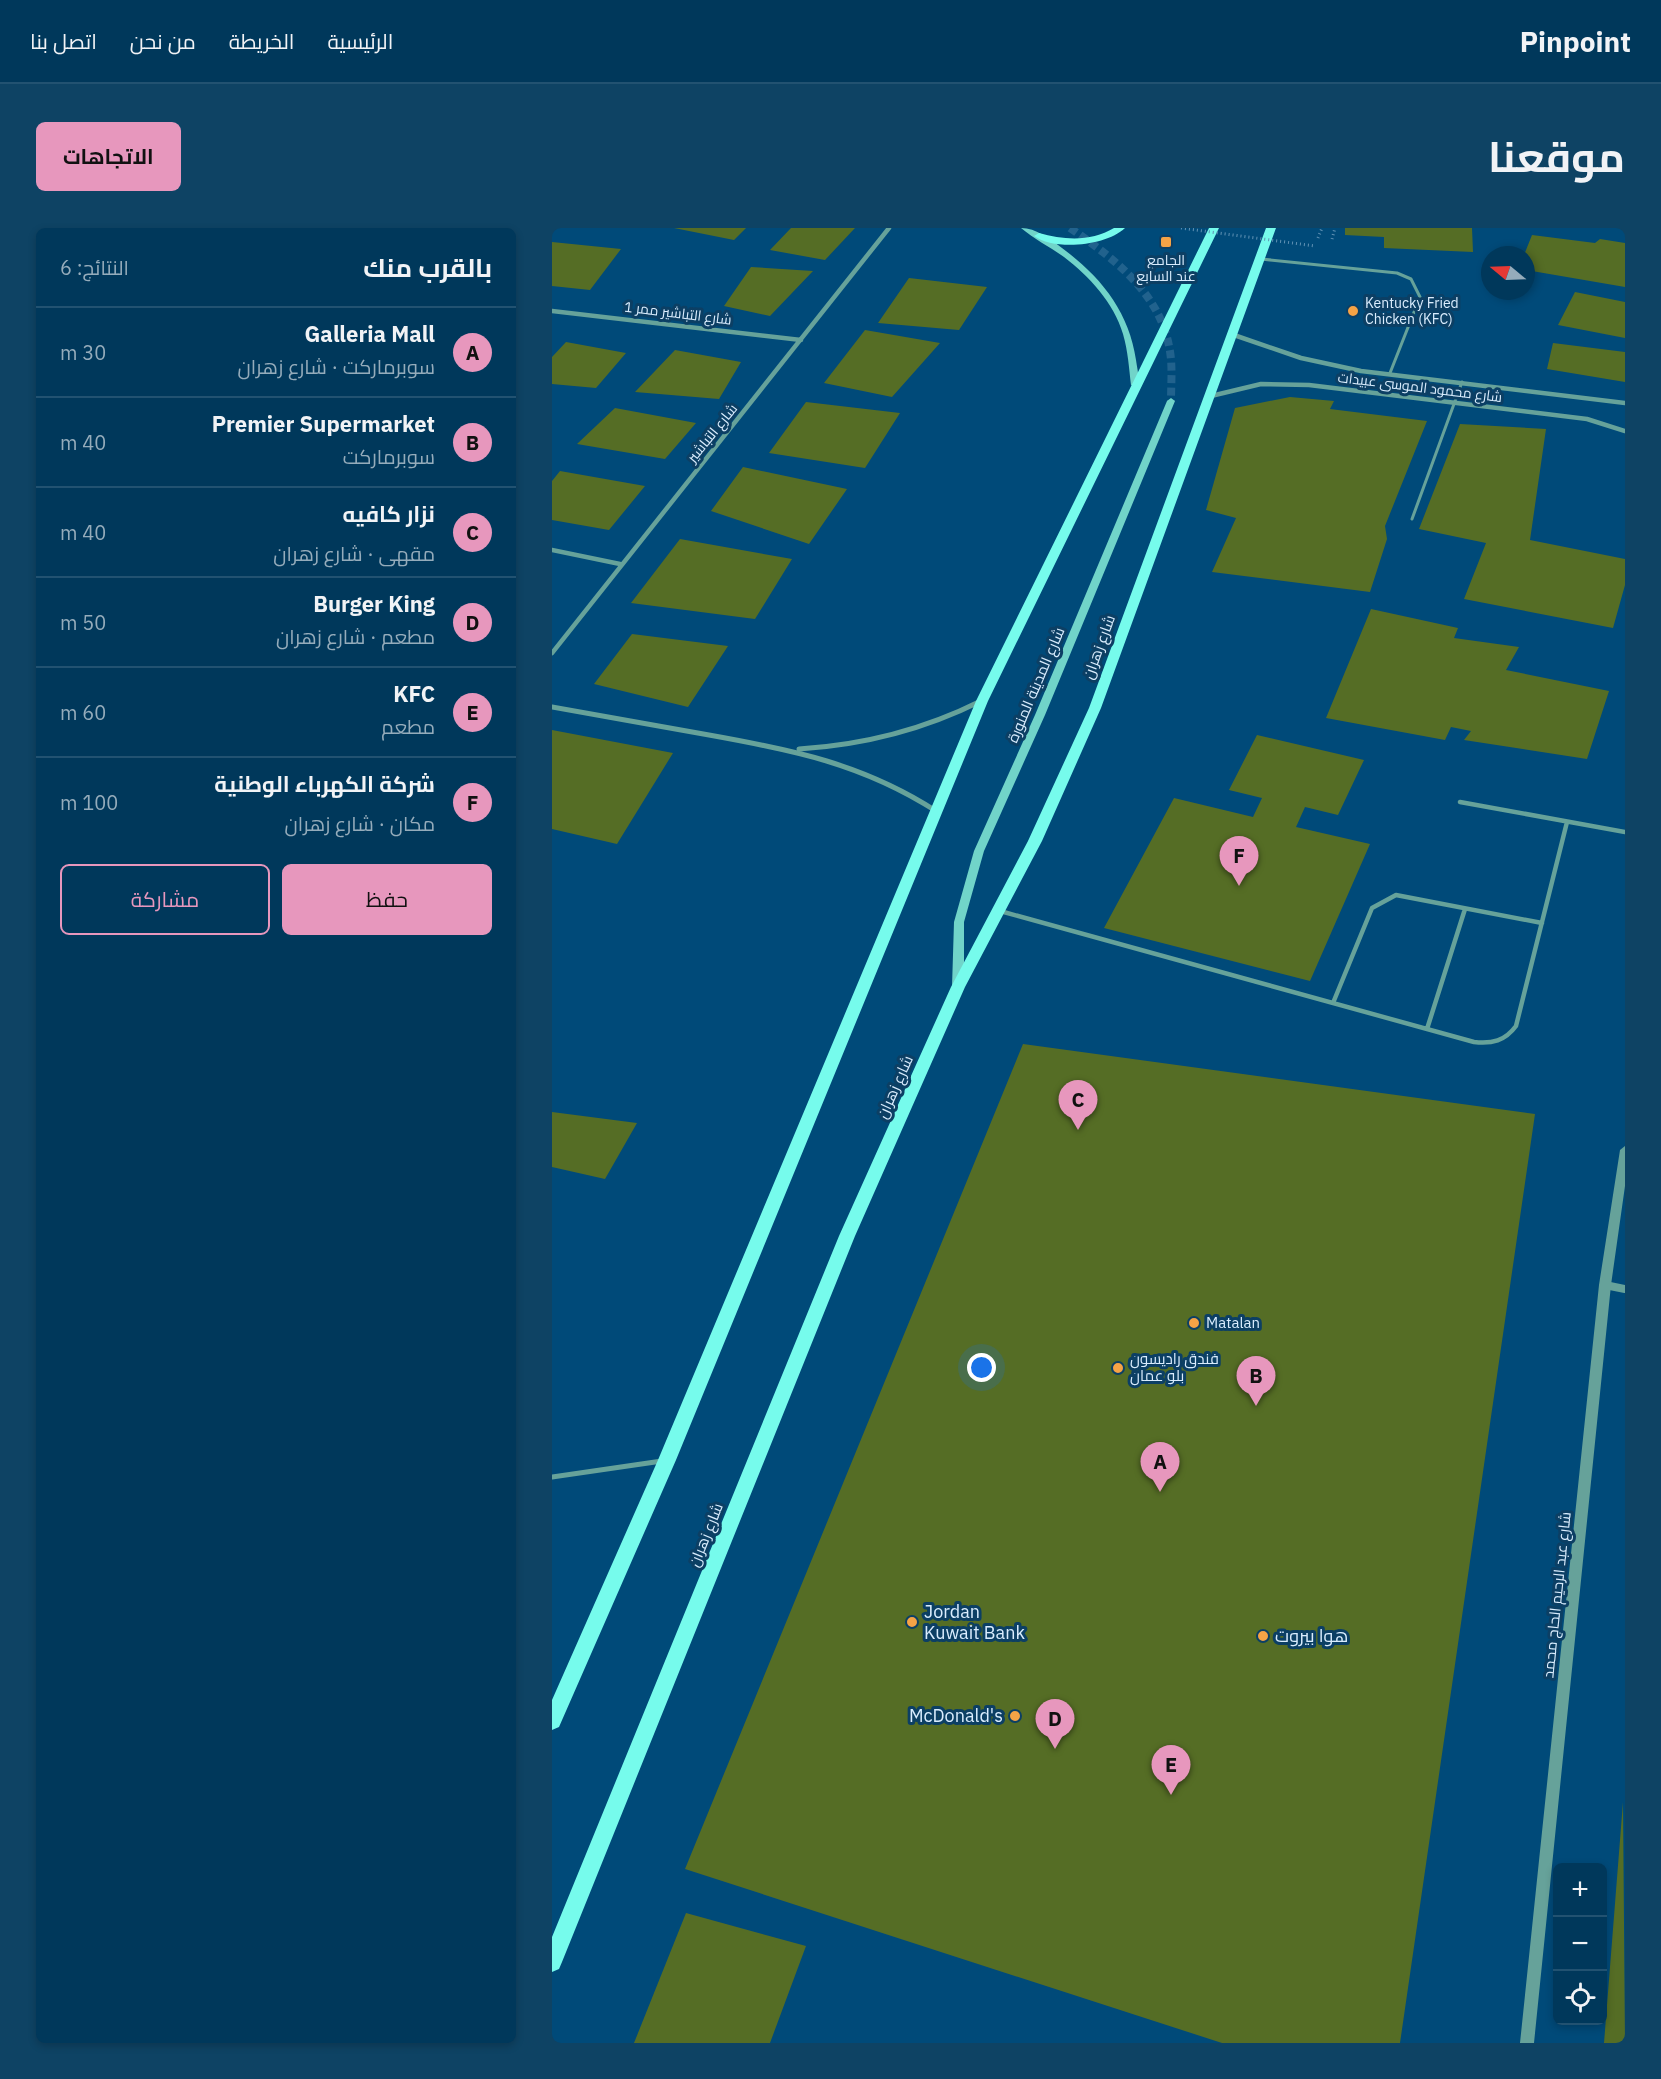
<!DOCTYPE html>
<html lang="ar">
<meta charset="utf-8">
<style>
body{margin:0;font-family:"IBM Plex Sans",Cairo,sans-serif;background:#0e4364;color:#f1f3f6;direction:rtl}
.controls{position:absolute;right:18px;bottom:18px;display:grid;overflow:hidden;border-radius:9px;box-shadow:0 3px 9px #0003}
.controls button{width:54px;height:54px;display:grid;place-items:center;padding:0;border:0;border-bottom:2px solid #225271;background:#00385b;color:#f1f3f6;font:30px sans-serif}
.compass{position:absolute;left:929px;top:18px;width:54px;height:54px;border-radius:50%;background:#00385b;box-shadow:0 3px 9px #0003;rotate:289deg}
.you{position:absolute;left:430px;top:1140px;width:21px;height:21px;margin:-15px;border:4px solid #fff;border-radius:50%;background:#1a73e8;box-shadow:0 0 0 9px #1a73e833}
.badge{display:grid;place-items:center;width:39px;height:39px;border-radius:50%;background:#e797bd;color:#111;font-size:20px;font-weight:700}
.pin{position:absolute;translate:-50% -50px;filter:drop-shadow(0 2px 3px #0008)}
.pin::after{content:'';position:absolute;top:32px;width:21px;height:18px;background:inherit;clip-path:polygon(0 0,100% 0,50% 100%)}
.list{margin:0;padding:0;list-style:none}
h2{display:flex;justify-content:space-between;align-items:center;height:78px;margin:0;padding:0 24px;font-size:26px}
h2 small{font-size:20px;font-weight:400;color:#95acbb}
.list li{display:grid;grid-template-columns:39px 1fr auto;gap:18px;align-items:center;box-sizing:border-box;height:90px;padding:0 24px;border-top:2px solid #225271}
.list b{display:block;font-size:22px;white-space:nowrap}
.list p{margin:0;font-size:20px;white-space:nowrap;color:#95acbb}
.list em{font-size:20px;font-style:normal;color:#95acbb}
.actions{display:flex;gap:12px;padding:18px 24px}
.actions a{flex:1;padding:14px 0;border:2px solid #e797bd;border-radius:9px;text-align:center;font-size:21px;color:#e797bd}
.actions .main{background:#e797bd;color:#111}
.icon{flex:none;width:33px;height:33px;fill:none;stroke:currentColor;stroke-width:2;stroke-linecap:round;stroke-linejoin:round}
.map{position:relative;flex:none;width:1073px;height:1815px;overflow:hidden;direction:ltr;border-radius:9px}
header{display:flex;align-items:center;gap:36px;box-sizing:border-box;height:84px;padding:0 30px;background:#00385b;border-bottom:2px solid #225271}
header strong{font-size:28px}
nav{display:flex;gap:33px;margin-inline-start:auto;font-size:21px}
.intro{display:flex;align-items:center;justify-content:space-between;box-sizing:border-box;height:144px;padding:0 36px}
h1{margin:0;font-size:42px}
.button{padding:15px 27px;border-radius:9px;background:#e797bd;color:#111;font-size:21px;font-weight:700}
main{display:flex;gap:36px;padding:0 36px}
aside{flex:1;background:#00385b;border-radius:9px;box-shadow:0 3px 9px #0003}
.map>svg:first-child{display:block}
.building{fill:#556d25}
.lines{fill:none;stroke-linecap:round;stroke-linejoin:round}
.secondary-tunnel{stroke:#21628d;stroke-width:8;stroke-dasharray:8 4.5;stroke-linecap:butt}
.path{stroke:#6092b4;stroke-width:3;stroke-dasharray:1 3;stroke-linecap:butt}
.service-far2{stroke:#66a29a;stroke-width:3}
.service-far1{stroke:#66a29a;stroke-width:4.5}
.service{stroke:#66a29a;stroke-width:5}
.minor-far2{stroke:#66a29a;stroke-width:4.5}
.minor-far1{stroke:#66a29a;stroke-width:5}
.minor{stroke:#66a29a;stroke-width:8}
.tertiary{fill:#66a29a;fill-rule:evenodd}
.secondary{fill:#71d4c9;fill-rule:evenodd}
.primary{fill:#76fbec;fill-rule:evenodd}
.path-bridge{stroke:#6092b4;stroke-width:3;stroke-dasharray:1 3;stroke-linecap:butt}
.poi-dot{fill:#f5a346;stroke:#0c3f64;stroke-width:2}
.labels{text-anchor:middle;stroke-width:6;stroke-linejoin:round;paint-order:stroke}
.far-poi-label{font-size:14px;fill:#daedfe;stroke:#0c3f64}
.far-street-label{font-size:14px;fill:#daedfe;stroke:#0c3f64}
.street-label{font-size:15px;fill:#daedfe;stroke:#0c3f64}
.poi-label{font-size:15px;fill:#daedfe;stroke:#0c3f64;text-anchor:start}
.near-poi-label{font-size:18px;fill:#daedfe;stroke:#0c3f64;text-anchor:start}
</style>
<header>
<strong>Pinpoint</strong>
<nav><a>الرئيسية</a><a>الخريطة</a><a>من نحن</a><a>اتصل بنا</a></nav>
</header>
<div class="intro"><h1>موقعنا</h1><a class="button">الاتجاهات</a></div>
<main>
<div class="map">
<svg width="1073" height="1815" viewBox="0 0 1073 1815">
<rect width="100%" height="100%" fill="#004a79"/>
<path class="building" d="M122,0H194L182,12Z
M239,0H303L273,32L218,22Z
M793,0H920L921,24L832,20V9L793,7Z
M980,7L1043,15L1048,11L1073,15V59L974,42V27H972Z
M0,14L69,21L38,62L0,58Z
M199,39L261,43L218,88L172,78Z
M357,50L435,59L407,102L326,95Z
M1023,64L1073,74V110L1006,97Z
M313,102L388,115L340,169L272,155Z
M14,114L74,125L44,160L0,156V129Z
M1001,115L1073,124V154L995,141Z
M123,122L189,134L167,171L83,164Z
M738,169L782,173L778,181L875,193L833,298L835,311L818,364L660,344L684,290L654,282L683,180Z
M254,174L348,185L313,240L217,225Z
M63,180L144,195L113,231L25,216Z
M908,196L994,201L978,312L1073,331V357L1061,400L912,371L934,315L867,301Z
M191,239L295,261L257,316L159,283Z
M8,243L93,258L57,302L0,292V253Z
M128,311L240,331L203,391L79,375Z
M819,381L906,400L902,410L967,419L954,442L1057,463L1035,531L912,512L919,503L899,499L893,512L774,490Z
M80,406L176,418L136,479L42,456Z
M0,502L121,525L65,616L0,601Z
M705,507L812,532L786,587L753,579L744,599L818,616L758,753L552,700L622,570L701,589L710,570L677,562Z
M471,816L983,886L848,1815H670L133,1641Z
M0,884L85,895L53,951L0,939Z
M1071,1574L1073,1815H1052Z
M134,1685L254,1718L218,1815H82Z"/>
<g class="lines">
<path class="secondary-tunnel" d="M518,0C560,29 607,64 617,118C621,136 619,155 619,173"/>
<path class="path" d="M766,10L770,0
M780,11L783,0"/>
<path class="service-far2" d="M709,31L845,45L859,51L868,69L838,145
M860,291L910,154"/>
<path class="service-far1" d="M908,574L1073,604
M448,683L922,814C940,816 953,813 964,798L1015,594
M781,775L820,680L844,667L990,695
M875,801L913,681"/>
<path class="service" d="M0,1249L110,1233"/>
<path class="minor-far2" d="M0,83L249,112
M679,106L749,130L809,143L1073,175
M659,168L709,156L757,157L1035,191L1073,203
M0,322L68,336
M0,425L337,0"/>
<path class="minor-far1" d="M0,479C52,488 105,498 157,507C241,522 311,536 384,583
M247,521C312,517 371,502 429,473"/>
<path class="minor" d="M1053,1057L1073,1061"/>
<path class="tertiary" d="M1073,918V958L1059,1057L982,1815H968L1047,1057L1068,922Z"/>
<path class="secondary" d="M469,0C484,0 498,11 510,20C548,48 577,83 584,132C585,140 588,151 586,159L579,157C577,140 576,123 571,106C562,75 537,48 512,29C498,19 482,11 469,0Z
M619,170L623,173L493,487L432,623L412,694V759L406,763L402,762L400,759L402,694L422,623L483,487L615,173Z"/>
<path class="primary" d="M562,0H573C554,18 503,23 482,8L487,5C512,12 539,14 562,0Z
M657,0H667L436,473L124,1232L7,1499L0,1502V1472L106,1232L424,473Z
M714,0H724L549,480L490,613L413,759L303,1008L10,1734L7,1741L0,1744V1709L287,1008L399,759L476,613L537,480Z"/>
<path class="path-bridge" d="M629,0L763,18"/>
</g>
<g class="poi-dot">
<rect x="608" y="8" width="12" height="12" rx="3"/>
<circle cx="801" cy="83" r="6"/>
<circle cx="642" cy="1095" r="6"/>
<circle cx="566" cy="1140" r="6"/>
<circle cx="360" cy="1394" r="6"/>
<circle cx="711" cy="1408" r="6"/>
<circle cx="463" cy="1488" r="6"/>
</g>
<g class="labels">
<g class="far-poi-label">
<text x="614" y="37">الجامع<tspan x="614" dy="16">عند السابع</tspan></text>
<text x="813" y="80" text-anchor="start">Kentucky Fried<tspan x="813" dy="16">Chicken (KFC)</tspan></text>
</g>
<g class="far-street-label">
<text transform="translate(126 85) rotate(7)" y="5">شارع التباشير ممر 1</text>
<text transform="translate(868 159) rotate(7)" y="5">شارع محمود الموسى عبيدات</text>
<text transform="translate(160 205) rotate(-51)" y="5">شارع التباشير</text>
</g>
<g class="street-label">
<text transform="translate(547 419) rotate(-70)" y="5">شارع زهران</text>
<text transform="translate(484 457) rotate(-67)" y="5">شارع المدينة المنورة</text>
<text transform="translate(343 859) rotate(-66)" y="5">شارع زهران</text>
<text transform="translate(154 1307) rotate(-68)" y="5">شارع زهران</text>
<text transform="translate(1005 1367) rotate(-84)" y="5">شارع عبد الرحيم الحاج محمد</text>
</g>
<g class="poi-label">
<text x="654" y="1100">Matalan</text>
<text x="578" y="1136">فندق راديسون<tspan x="578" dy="17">بلو عمان</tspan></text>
</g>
<g class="near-poi-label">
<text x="372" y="1390">Jordan<tspan x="372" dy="21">Kuwait Bank</tspan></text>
<text x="723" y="1414">هوا بيروت</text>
<text x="451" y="1494" text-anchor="end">McDonald's</text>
</g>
</g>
</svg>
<div class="controls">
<button>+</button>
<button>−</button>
<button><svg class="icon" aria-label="locate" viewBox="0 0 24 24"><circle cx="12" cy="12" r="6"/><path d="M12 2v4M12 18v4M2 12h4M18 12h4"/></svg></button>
</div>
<svg class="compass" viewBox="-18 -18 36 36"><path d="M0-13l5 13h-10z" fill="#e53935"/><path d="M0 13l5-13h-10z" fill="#95acbb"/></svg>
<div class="you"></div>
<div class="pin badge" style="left:608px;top:1264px">A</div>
<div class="pin badge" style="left:704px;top:1178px">B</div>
<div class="pin badge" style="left:526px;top:902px">C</div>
<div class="pin badge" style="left:503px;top:1521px">D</div>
<div class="pin badge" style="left:619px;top:1567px">E</div>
<div class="pin badge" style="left:687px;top:658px">F</div>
</div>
<aside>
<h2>بالقرب منك<small>النتائج: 6</small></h2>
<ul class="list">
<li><span class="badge">A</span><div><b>Galleria Mall</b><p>سوبرماركت · شارع زهران</p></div><em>30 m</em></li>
<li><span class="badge">B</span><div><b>Premier Supermarket</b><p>سوبرماركت</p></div><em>40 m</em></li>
<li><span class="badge">C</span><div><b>نزار كافيه</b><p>مقهى · شارع زهران</p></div><em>40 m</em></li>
<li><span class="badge">D</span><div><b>Burger King</b><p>مطعم · شارع زهران</p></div><em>50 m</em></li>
<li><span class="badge">E</span><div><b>KFC</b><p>مطعم</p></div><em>60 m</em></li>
<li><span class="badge">F</span><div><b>شركة الكهرباء الوطنية</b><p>مكان · شارع زهران</p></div><em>100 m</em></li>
</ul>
<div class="actions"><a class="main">حفظ</a><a>مشاركة</a></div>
</aside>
</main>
